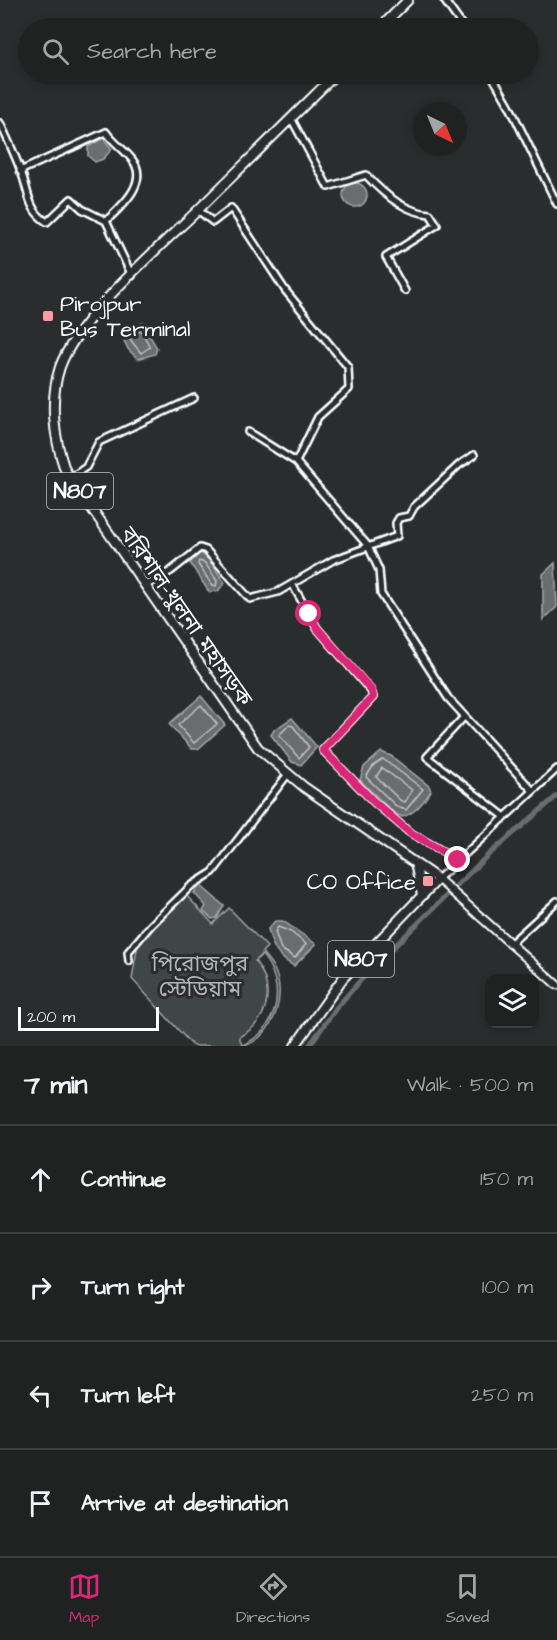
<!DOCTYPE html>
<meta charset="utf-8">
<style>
body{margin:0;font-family:"Architects Daughter","Noto Sans Bengali",sans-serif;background:#282a2a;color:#f1f3f6}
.controls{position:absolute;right:18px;bottom:18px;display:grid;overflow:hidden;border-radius:12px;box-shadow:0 3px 9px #0003}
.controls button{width:54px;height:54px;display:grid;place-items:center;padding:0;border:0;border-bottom:2px solid #3d3f40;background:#202222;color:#f1f3f6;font:30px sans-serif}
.compass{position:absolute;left:413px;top:102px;width:54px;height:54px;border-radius:50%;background:#202222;box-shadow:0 3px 9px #0003;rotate:137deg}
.scale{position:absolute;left:18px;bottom:15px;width:141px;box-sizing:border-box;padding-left:6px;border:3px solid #fff;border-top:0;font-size:16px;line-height:21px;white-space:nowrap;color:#fff;-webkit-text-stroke:4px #2a2d2e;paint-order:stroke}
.stop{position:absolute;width:18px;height:18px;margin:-14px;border:4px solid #db2777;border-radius:50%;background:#fff}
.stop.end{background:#db2777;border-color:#fff;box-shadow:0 2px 6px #0008}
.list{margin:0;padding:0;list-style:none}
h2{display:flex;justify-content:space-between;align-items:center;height:78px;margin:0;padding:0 24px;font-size:26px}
h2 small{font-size:20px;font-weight:400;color:#a2a4a5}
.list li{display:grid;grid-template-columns:39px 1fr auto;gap:18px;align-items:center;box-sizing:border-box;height:108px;padding:0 24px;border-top:2px solid #3d3f40}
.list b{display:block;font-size:22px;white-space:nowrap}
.list em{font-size:20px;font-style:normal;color:#a2a4a5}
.icon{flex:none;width:33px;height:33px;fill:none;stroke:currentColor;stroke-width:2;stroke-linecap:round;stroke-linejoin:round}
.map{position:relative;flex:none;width:557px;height:1046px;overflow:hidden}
.search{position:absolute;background:#202222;box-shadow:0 3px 9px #0003;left:18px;right:18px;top:18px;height:66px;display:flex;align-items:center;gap:15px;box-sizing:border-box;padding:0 21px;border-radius:33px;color:#a2a4a5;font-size:22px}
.sheet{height:510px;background:#202222}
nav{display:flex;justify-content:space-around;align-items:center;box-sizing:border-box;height:84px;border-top:2px solid #3d3f40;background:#202222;font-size:16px;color:#a2a4a5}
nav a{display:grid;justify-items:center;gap:3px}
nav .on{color:#db2777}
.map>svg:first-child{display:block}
.green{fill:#414445;stroke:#a0a2a2;stroke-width:1.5;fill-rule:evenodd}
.water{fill:#6a6c6d;stroke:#a6a7a7;stroke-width:1.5}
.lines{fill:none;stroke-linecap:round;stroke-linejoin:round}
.shore{stroke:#c3c4c5;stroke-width:1.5}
.canal{stroke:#6a6c6d;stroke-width:5}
.minor-casing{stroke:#fff;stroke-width:10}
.major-casing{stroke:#fff;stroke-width:11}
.highway-casing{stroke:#fff;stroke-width:12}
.minor{stroke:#2a2d2e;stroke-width:5}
.major{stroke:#2a2d2e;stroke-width:7}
.highway{stroke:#2a2d2e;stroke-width:8}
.route{stroke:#db2777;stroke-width:8}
.poi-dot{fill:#ff9aa2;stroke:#2a2d2e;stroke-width:2}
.labels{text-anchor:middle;stroke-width:6;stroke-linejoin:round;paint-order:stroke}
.shield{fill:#2a2d2e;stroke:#bfc0c0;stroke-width:1.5}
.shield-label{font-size:21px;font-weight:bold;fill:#fff}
.poi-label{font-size:22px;fill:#fff;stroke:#2a2d2e;text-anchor:start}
.street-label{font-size:22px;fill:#fff;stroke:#2a2d2e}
.park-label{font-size:22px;fill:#b3b4b5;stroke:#2a2d2e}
</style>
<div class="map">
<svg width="557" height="1046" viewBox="0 0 557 1046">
<rect width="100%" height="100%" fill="#2a2d2e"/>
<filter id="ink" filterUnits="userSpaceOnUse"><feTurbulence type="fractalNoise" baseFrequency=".0167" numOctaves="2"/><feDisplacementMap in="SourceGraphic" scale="12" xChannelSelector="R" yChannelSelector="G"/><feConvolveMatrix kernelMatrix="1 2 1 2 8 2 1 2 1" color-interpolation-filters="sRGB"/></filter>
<g filter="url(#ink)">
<path class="green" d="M185,894L213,924L229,908L267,947L262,952C265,957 271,962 273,967C288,994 275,1036 244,1046C230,1046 207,1046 193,1046L132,979L138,943ZM262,955C287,984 279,1031 242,1045L239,1037C269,1022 276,988 255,961Z"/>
<path class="water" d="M103,138L112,149L103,159L95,162L88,156V147Z
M343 195a12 12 0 1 1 24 0a12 12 0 1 1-24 0Z
M142,323L157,348L155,354L138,359L128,349L121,334Z
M200,552L209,560L225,583L218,591L209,592L190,563Z
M555,563L557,607L543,620V574Z
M201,696L225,725L198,749H192L169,724Z
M292,718L317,747L301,765L292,762L271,735L274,730Z
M381,752L391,756L429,786L431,791C423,802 416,813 402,817L394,813L360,780L364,767Z
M200,885L224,906L217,918L212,919L203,911L206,906L194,893Z
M275,921H283L316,944L294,966C277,957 272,947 268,929Z"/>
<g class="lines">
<path class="shore" d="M139,331L142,332L150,347L141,353L129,338Z
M199,561L205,563L217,581L216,586L212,585L198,564Z
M201,705L217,724L194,743L178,725Z
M289,725L293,726L309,747L299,758L279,735Z
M383,759L423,789L406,810L397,807L366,777L374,765Z
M382,768L412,790L405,802L401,801L376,777Z
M278,927L291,932L306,944L295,958L281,949L275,932Z"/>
<path class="canal" d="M309,1046L337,1007L367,973L487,856L557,796"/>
<defs>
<path id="minor" d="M444,0L464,28
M491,74L509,105L557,204
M291,118L328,187L366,175C383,194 404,212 430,214L437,225L386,257L405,291
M0,123C8,140 17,159 23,177C29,195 29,211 47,222L71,199L82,209L106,221L132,276
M20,171L106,132C113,142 122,148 130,157C152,180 122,206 106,221
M198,210L213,222L231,208L285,290L348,367L349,389L318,417L296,462
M248,432L296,462L368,546L379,570L381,594L448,698L533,791
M70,478L86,467L99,442L194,398
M292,584L317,628L371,691L373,697L323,750L374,802L409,832L458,860
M145,586L171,571L200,548L206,550L250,599L278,592L333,560L397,536L396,523L399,518L409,516L414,507L459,465L474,455
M464,717L427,757L505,817
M438,879L557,769
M510,944L557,901
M129,961L128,952L151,925L191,886L213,872L288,774"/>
<path id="major" d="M438,879L557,985"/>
<path id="highway" d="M380,28L408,0
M415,863L422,895
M295,1046L343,978L438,879L304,787L258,748L65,470C54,438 49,400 60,367C77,319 155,251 194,214C241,168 288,121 336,74"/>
</defs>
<use href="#minor" class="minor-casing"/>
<use href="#major" class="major-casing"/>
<use href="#highway" class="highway-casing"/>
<use href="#minor" class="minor"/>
<use href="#major" class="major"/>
<use href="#highway" class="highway"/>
</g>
</g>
<g class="lines" filter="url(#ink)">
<path class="route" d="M309,614L317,628L372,691L373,697L323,750L374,802L409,832L458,860"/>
</g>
<g class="poi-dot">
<rect x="42" y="310" width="12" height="12" rx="3"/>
<rect x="422" y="875" width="12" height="12" rx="3"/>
</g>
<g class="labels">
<g class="shield">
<rect x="47" y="473" width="66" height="36" rx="4.5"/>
<rect x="328" y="941" width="66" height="36" rx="4.5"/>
</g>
<g class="shield-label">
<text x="80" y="498">N807</text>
<text x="361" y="966">N807</text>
</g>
<g class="poi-label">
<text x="60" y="311">Pirojpur<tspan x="60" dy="25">Bus Terminal</tspan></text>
<text x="416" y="889" text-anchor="end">CO Office</text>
</g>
<g class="street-label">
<text transform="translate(187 616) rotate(55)" y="8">বরিশাল-খুলনা মহাসড়ক</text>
</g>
<g class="park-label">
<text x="200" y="971">পিরোজপুর<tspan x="200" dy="25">স্টেডিয়াম</tspan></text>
</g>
</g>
</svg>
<div class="controls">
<button><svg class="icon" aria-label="layers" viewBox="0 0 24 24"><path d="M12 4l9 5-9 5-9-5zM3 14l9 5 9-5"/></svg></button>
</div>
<svg class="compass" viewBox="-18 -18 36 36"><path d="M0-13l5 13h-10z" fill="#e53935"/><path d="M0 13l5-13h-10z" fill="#a2a4a5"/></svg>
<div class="scale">200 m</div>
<div class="stop" style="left:309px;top:614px"></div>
<div class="stop end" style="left:458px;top:860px"></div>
<div class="search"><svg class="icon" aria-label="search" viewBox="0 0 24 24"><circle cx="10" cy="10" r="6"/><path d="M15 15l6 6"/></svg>Search here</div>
</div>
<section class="sheet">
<h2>7 min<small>Walk · 500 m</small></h2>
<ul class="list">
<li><svg class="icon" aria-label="ahead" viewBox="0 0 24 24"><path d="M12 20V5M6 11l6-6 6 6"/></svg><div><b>Continue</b></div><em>150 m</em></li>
<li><svg class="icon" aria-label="right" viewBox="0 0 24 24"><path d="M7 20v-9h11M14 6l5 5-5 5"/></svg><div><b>Turn right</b></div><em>100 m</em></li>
<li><svg class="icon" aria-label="left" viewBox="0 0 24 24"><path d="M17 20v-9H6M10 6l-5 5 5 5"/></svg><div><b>Turn left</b></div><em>250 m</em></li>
<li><svg class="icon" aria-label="arrive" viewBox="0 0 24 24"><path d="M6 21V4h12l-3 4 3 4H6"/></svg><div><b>Arrive at destination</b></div></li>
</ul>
</section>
<nav>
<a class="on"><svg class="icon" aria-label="map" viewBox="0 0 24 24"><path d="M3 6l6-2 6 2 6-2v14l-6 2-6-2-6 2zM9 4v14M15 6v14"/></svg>Map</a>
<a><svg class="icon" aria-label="directions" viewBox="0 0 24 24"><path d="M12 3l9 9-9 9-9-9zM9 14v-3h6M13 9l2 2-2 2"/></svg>Directions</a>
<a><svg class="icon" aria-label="saved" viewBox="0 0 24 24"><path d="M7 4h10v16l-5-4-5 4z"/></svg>Saved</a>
</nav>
